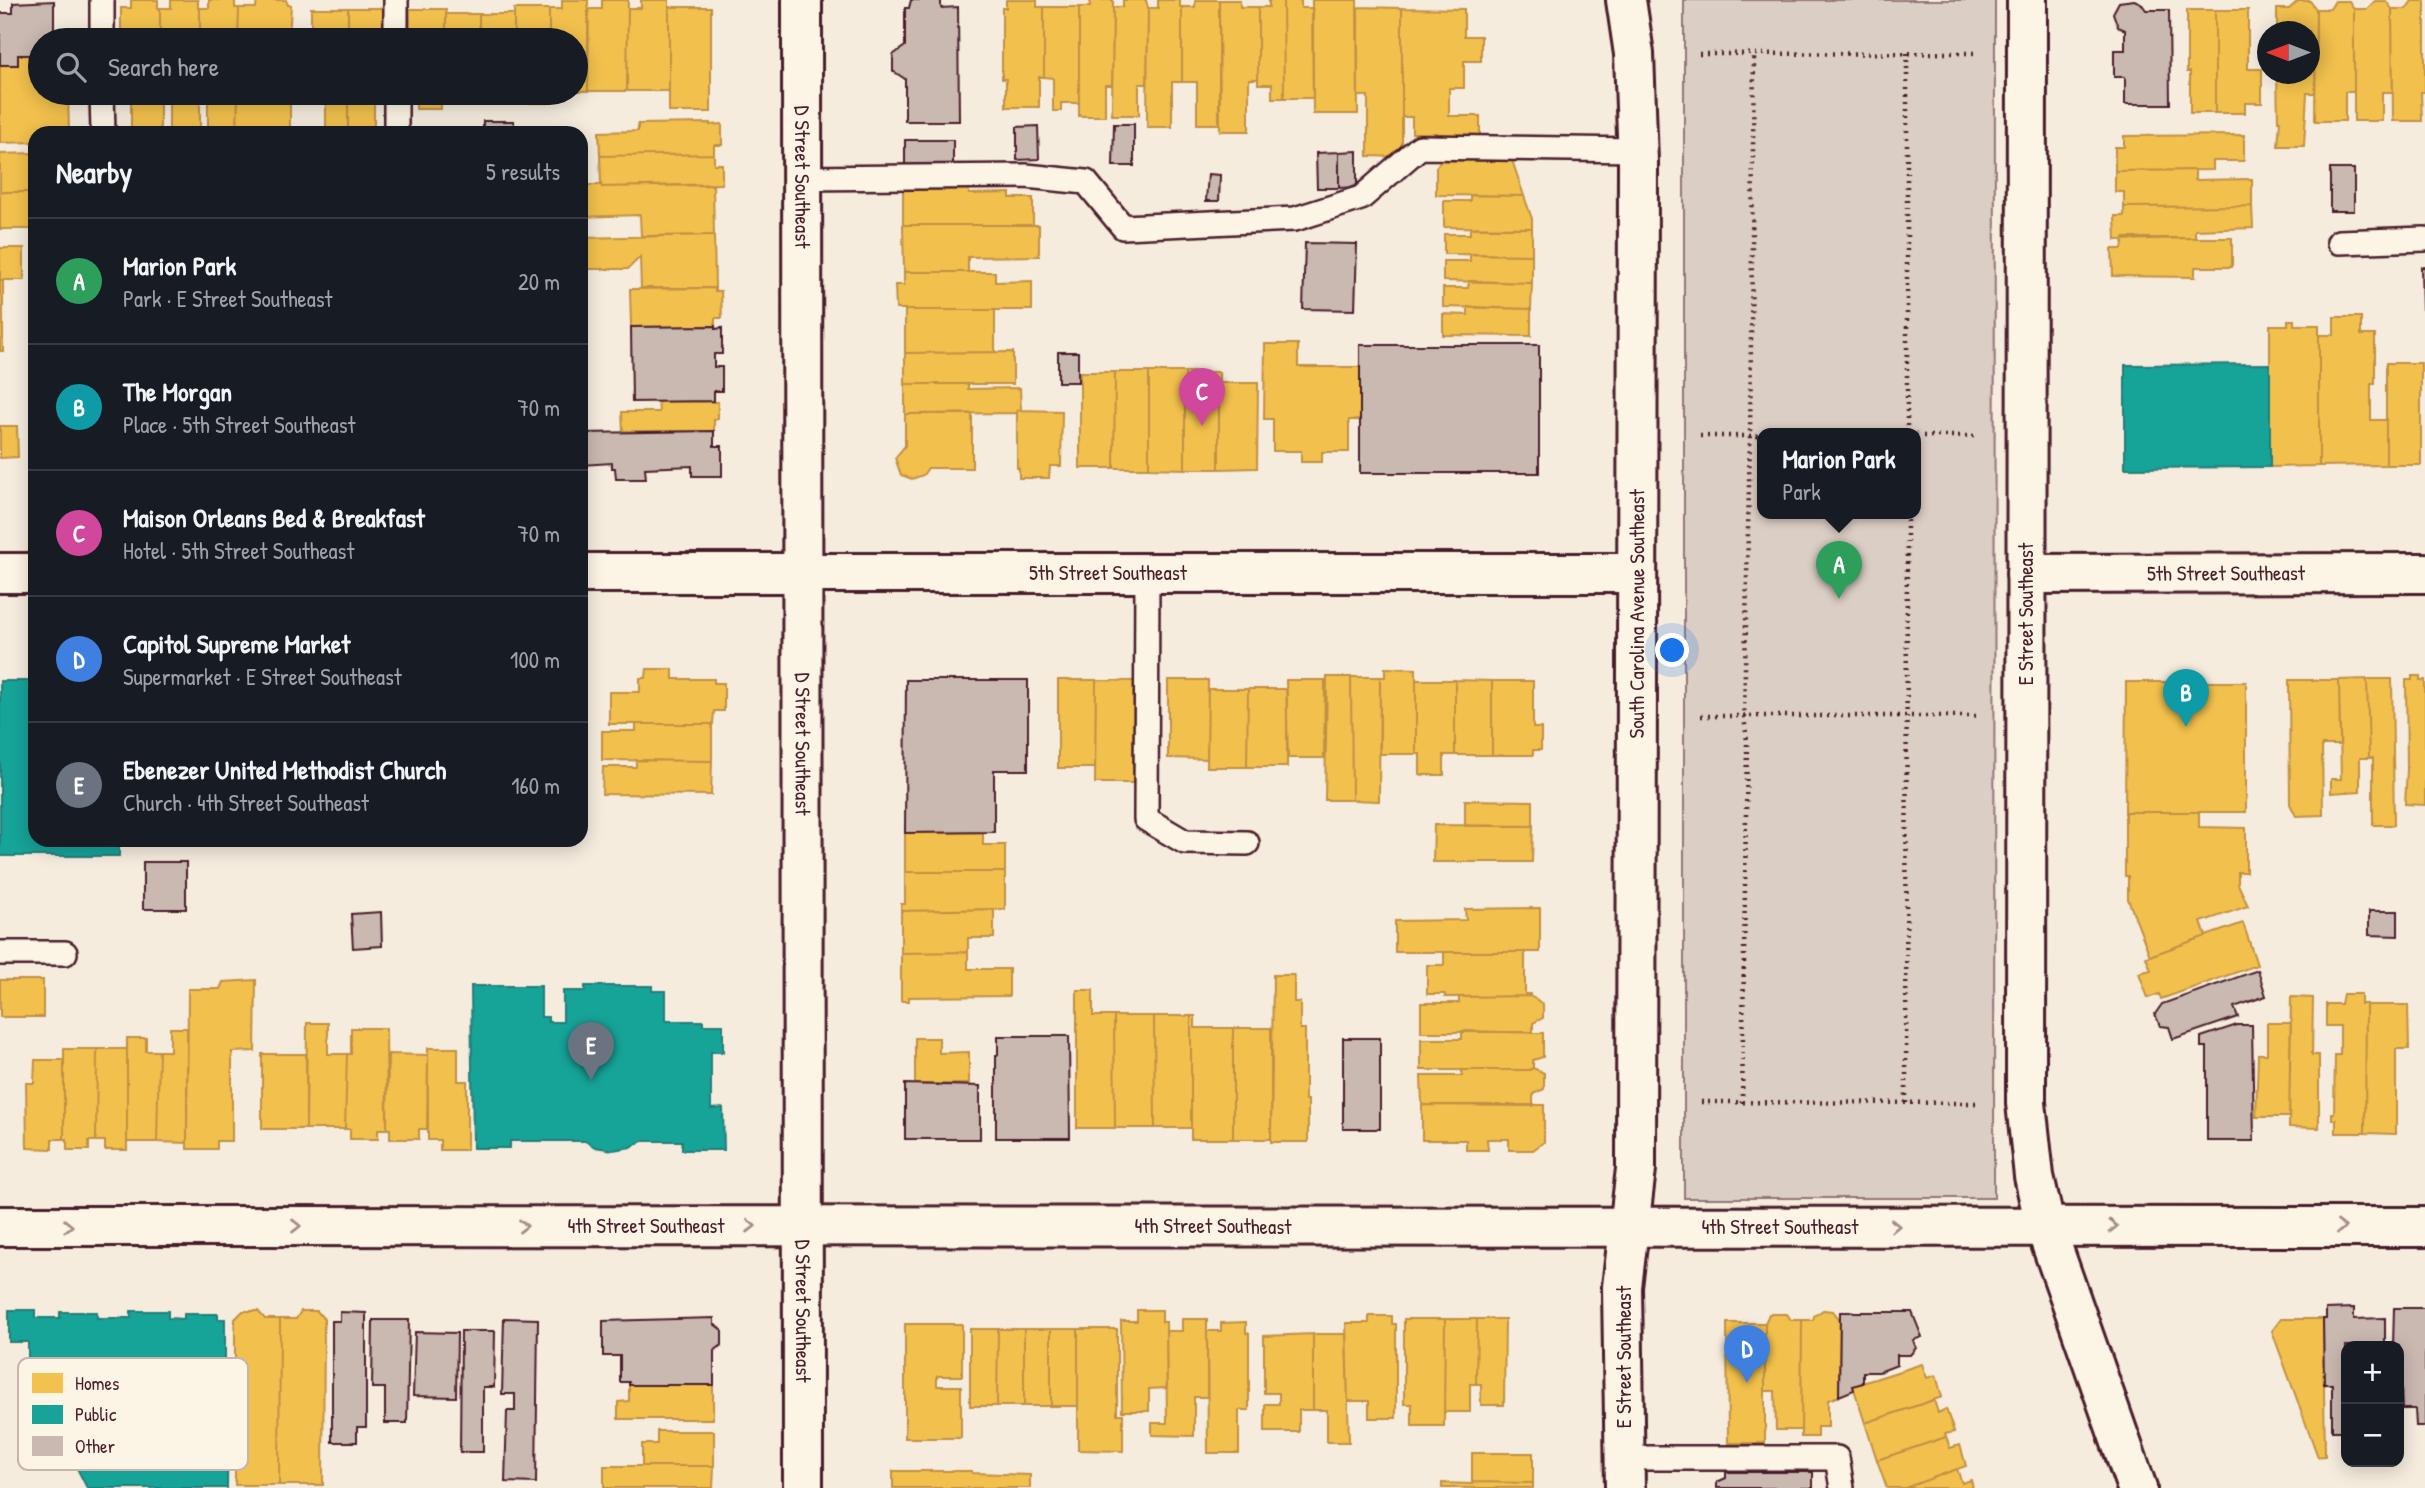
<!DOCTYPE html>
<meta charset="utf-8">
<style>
body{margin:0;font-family:"Patrick Hand",sans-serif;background:#20242c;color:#f1f3f6}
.controls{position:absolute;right:21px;bottom:21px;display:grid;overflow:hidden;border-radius:14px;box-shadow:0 4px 18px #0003}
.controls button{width:63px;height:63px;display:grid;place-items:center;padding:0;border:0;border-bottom:2px solid #363941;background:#171b24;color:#f1f3f6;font:35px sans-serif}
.compass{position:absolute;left:2257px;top:21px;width:63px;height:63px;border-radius:50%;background:#171b24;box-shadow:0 4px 18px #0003;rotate:270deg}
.you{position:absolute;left:1673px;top:651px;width:24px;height:24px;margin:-18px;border:5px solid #fff;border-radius:50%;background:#1a73e8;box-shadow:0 0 0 10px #1a73e833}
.badge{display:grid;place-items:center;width:46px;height:46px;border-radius:50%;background:#c8321e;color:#fff;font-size:23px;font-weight:700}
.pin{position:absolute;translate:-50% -58px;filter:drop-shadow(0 2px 4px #0008)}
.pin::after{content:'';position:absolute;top:37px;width:24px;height:21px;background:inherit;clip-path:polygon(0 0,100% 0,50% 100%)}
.popup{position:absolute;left:1757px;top:428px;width:164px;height:91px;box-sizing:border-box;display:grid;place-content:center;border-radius:14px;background:#171b24;filter:drop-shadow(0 2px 5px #0005);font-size:23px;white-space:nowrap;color:#9ea1a6}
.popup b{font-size:26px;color:#f1f3f6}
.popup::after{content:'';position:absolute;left:50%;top:100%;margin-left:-14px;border:14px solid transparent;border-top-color:#171b24}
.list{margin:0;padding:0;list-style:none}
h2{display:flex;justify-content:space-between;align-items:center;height:91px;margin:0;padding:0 28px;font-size:30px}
h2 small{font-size:23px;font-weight:400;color:#9ea1a6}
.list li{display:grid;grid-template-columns:46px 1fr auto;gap:21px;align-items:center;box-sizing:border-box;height:126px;padding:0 28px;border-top:2px solid #363941}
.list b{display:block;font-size:26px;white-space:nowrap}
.list p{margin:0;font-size:23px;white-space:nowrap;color:#9ea1a6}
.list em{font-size:23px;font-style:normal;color:#9ea1a6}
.icon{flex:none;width:38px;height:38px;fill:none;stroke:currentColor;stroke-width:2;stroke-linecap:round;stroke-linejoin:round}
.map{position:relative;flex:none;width:2425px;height:1488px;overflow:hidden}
.search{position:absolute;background:#171b24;box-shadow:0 4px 18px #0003;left:28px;top:28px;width:560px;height:77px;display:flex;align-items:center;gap:18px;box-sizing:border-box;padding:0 24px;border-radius:38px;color:#9ea1a6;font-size:26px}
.panel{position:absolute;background:#171b24;box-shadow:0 4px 18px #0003;left:28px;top:126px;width:560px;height:721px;border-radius:21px}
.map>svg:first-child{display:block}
.green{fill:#dbcec4;stroke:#927678;stroke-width:2;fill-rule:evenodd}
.homes{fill:#f2c14e;stroke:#c09044;stroke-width:2}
.public{fill:#17a398;stroke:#267b77;stroke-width:2}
.building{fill:#cab9b1;stroke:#4a1f2b;stroke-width:2}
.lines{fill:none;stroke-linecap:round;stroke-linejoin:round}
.lane-casing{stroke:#4a1f2b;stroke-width:28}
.street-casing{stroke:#4a1f2b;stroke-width:44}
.secondary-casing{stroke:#4a1f2b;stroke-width:44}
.path{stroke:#4a1f2b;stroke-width:4.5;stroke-dasharray:2 5;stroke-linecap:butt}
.lane{stroke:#fcf5e5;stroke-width:23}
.street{stroke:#fcf5e5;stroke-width:38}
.secondary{stroke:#fcf5e5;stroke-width:38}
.oneway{stroke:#a38a88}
.labels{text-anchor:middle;stroke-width:7;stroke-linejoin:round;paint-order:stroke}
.street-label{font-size:21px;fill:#4a1f2b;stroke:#fcf5e5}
.key{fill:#fcf5e5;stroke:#c7b5ad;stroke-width:2}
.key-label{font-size:19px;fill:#4a1f2b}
</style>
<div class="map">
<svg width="2425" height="1488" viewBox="0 0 2425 1488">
<rect width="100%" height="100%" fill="#f5ecde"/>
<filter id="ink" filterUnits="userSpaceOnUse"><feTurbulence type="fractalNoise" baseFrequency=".0143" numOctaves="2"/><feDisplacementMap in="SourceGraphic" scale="14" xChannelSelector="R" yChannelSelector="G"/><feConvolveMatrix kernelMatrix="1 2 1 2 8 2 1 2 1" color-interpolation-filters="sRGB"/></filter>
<g filter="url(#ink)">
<path class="green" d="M1684,0H1995L1994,1198H1684ZM1762,433H1916V513H1762Z"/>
<path class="homes" d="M131,0H158V8H160V40H121V8H131Z
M171,0H198V8H200V40H160V8H171Z
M209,0H235V8H239L238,40H200V8H209Z
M286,0L288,5H291L289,40H238L239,8H256L257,0Z
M562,0H588V91H576V40H549V9H562Z
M602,0H628L627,91H588L589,9H602Z
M641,0H669V91H627L628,8H641Z
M1006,0H1037V7H1044V77H1039V107H1006V79H1002V8H1006Z
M1090,0H1113L1112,85H1105V116H1079V7H1090Z
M1123,0H1146L1148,8L1147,84H1139V115H1112L1113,7H1123Z
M1158,0H1180V7H1182V82H1172V127H1147L1148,8H1158Z
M1195,0H1219V124H1197V82H1182V7H1195Z
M1219,0H1240V7H1258V79H1249V131H1220Z
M1269,0H1283L1284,98H1272V84H1258V7H1269Z
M1283,0H1301V8H1312L1313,10V98H1284Z
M1312,0H1357L1358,114H1313Z
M2298,1H2310L2316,9L2315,93H2307L2304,146H2278L2280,121H2278L2277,74H2310V32H2277V9H2289Z
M2335,1H2349L2354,9V92H2345V121H2315L2316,9H2330Z
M2375,1H2386L2392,9L2393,92H2382V121H2354V9H2367Z
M2412,1H2425V92H2421L2422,121H2393L2392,9H2406Z
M669,7H711V112H669Z
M1044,7H1079V103H1061V111H1053V78L1044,77Z
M1358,7L1402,8V157L1368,156V96H1358Z
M311,8H348V40H311Z
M348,8H387V40H348Z
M1402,8L1464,9V36H1481V61H1464V88H1449V116H1480V138H1436V133H1412V117H1402Z
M410,9H446V40H410Z
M514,9H549V40H514Z
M2187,10H2215V113H2190V72H2187Z
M2215,10H2248V69H2262V103H2245V113H2215Z
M446,14H479V40H446Z
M479,14H514V40H479Z
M18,55H40V93H68L69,133H35V142L0,143V65H18Z
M131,93H160V133H131Z
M169,93H200V133H169Z
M208,93H238L237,133H208Z
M238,93H290V133H237Z
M326,93H348V133H326Z
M348,93H390V104L374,103V133H348Z
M410,93H445V103H441V109H416V100H410Z
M445,93H479L478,103H445Z
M479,93H513V103H478Z
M513,93H549V103H513Z
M710,123V125L722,124V145H714V154L600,156L599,132L638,131V124Z
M2244,135V161H2213V170L2115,171V147H2124V136Z
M35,153V192H0V154Z
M714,154V164H722V184L602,187L601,185L600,156Z
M1442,159L1512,160L1524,196L1436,195V167Z
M2195,170V180L2252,179V206L2124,207V192H2115V171Z
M903,183L968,186L969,194L1010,193V198H1033V225H903Z
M581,185H601L602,187L713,185L714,235L641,236L640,215L581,217Z
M0,192H35V229H0Z
M1470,195L1524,196L1532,219V228L1444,227V201H1470Z
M2252,206L2253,228L2195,230V238L2116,240L2115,216H2124V207Z
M903,225H1039V256L968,257V272H904Z
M1470,228H1532V255L1444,254V234H1470Z
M714,235L715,288H641L640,257L628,269H581V238Z
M2124,238H2232V267H2195V277L2113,276L2112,249H2122Z
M0,248H24V280H0Z
M1470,254L1532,255V283L1443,281V261H1470Z
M904,272H995V282L1032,281V310H905V309H896L895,285H904Z
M0,280H3V351H0Z
M1469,281L1532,283L1531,309L1443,307V288H1468Z
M715,288V291H721L722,318H715V326L631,327L630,289Z
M1468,307L1531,309V336L1443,335V314L1468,315Z
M905,310H995V352L905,353Z
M2334,317H2361V335H2375V384H2371V420H2386V465L2319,466V335H2334Z
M2288,320H2294V325H2319V466L2270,467V325H2288Z
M1265,344H1298V367H1360V420H1349V452H1322V462H1301V451H1273V419H1264Z
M1013,352V384H905V353Z
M2386,363H2421V465H2386Z
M1080,372H1115L1114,468H1080Z
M1115,372H1149V468H1114Z
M1149,372H1185V469L1149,468Z
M1185,372H1219V469H1185Z
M1219,383H1258L1257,468L1219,469Z
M905,384H968V389L1020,388L1021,410H1017V413L905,414Z
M658,401L718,402V419L714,420V431H623L622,412H659Z
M1017,410L1062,411L1061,466H1050L1049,478H1019V468H1017Z
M905,414H972V468H928L923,475L912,479L901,475L895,458L905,446Z
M0,426H17L18,457L0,458Z
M1385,668L1416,669V754H1380V677H1385Z
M647,669H673V679H714V683H724V711H714L713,724H609V692H640V678H646Z
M2412,676H2420V680H2425V805L2405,804L2407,769L2406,680H2412Z
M1327,677H1351L1352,800H1325Z
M1351,677H1380L1379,801L1352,800Z
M2367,679L2369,758H2360V791L2331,793V779H2341L2339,680Z
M2367,679H2392L2394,825H2373V758H2369Z
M1058,680H1096L1095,768H1058Z
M1096,680L1134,681L1133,783H1095Z
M1168,680H1208L1207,759L1168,758Z
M1286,680H1325L1324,758H1288Z
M1416,680H1455V755H1444V775H1420V754H1416Z
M1455,680L1492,681V755H1455Z
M2289,680H2339L2340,745H2322L2323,815L2296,816L2290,804Z
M1492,681H1533V728H1541V750H1533V755H1492Z
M2126,682H2246V812H2125Z
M1208,689H1248L1247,767H1207Z
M1248,689H1286L1287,691V767H1247Z
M636,724H712V761L602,760V731H636Z
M636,760L712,761L711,795L602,794L603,767H636Z
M1465,800L1533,801V826H1465Z
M2125,812H2199V827L2246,828V872H2238V884L2248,906L2201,922L2206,936L2150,956L2128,899V876H2125Z
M1434,825L1533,826L1532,862H1433Z
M983,832V845H1005V872H905V833Z
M905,872H1005V909L901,911V904H905Z
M1540,908V952H1395V921L1466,920L1465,909Z
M994,909V938H968V952L901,953V911Z
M2243,923L2257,965L2161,999L2159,994L2148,998L2139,973L2151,970L2146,957Z
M968,952V969H1009V996L909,997V1001H901V953Z
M1444,952H1525V994H1530V996L1445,997V994H1427V965H1444Z
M1273,975H1294V1002H1300V1029H1305V1100H1308V1142H1271Z
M0,980H43V1017H0Z
M256,980L255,1051L232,1052V1141H217V1149H187L188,989H220L223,982Z
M1077,990H1093V1016H1114L1115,1128H1077Z
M2343,994H2361V1004H2366L2365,1133H2336V1120H2332V1113H2334L2335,1055H2340V1026H2326V1004H2341Z
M1530,996L1543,1004V1018L1533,1023V1032H1421V1003H1459V997Z
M2291,997L2313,998L2312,1055H2319V1128L2289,1127Z
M2366,1005H2408L2409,1049H2396V1134L2365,1133Z
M1114,1016H1154L1155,1128H1115Z
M1154,1016H1191V1128H1155Z
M1191,1016H1195V1028H1233V1139H1191Z
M307,1023H328V1054H347L345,1129H306Z
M2267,1023H2291L2289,1117H2256L2258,1054H2267Z
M170,1028H187V1143L157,1142L159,1051H170Z
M351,1028H386L387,1129H378V1139H350V1129H345L347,1054H351Z
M1233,1028H1271V1139H1233Z
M1462,1031L1543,1033V1057L1533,1060V1068L1530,1070H1421V1039H1462Z
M127,1038H146V1051H159L157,1142H127Z
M915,1038H939V1053L969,1052V1084H915Z
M428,1048H458V1081H467V1150H440V1140H428Z
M64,1049H97L96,1141H89V1150H67V1139H64Z
M97,1049H127V1150H105V1141H96Z
M262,1054H306V1129H262Z
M388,1054L428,1055L427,1129H419V1139H390V1129H387Z
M35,1060H64V1139H52V1149L27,1148L26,1083H34Z
M1533,1068L1544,1073V1089L1533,1094V1106L1422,1105L1421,1076H1462V1070H1530Z
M1422,1105H1544V1142L1533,1150H1509V1139H1487L1488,1150H1466V1140H1422Z
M1137,1310H1162V1322H1166L1167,1388L1149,1389V1411H1122L1121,1321H1137Z
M1823,1310L1833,1311L1840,1320L1839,1396L1828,1400V1427H1817V1437H1801L1802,1320H1813L1814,1316Z
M243,1311H258L265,1319H280L279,1485H235V1319Z
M301,1311H317L324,1319L323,1485H279L280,1319H296Z
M1769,1314H1787L1791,1320H1802L1801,1430H1776L1775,1391H1765V1323Z
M1369,1316H1392V1324H1396V1418H1369V1401H1348L1346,1323H1369Z
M1182,1319H1207V1397H1194V1436L1152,1435V1423H1167L1166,1331H1182Z
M1404,1319H1445L1444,1426H1412V1404H1404Z
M1445,1319H1477L1476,1384H1470V1412H1444Z
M1477,1319H1505L1504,1405H1481V1384H1476Z
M2281,1319H2323L2325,1456L2318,1457L2272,1331Z
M1246,1322V1333H1249V1410H1239V1453H1208L1207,1331H1221V1323Z
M1727,1323H1765V1443H1728Z
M905,1324H962V1376H937V1386H961V1438H905Z
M970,1329H998L997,1406H970Z
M998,1329H1024V1406H997Z
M1024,1329H1051V1406H1024Z
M1051,1329H1078V1406H1051Z
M1078,1329H1117V1414H1123V1451L1078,1450Z
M1313,1334V1410H1299V1432H1265V1404H1279V1393H1264V1336Z
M1313,1334H1346L1349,1442H1327V1410H1313Z
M1922,1364L1927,1378L1936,1375L1942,1397L1865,1423L1853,1386Z
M629,1385H713V1419H618V1402L629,1401Z
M1934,1400L1938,1413L1946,1409L1954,1432L1945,1434L1946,1437L1877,1460L1865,1423Z
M657,1431H714V1466H642V1444H657Z
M1946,1437L1950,1448L1960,1445L1966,1466L1905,1488H1887L1877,1460Z
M1472,1453H1533V1483L1472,1482Z
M604,1466H714L713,1488H604Z
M1957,1469L1962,1483L1971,1480L1973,1488H1905Z
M893,1471H972V1473L1030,1475V1488H893Z
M1472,1482L1533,1483V1488H1442V1483L1472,1484Z"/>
<path class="public" d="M2270,364V467L2125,468V365Z
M0,681H35V840H119V856H0Z
M471,986H541V1017H548V1022H563V991H585V986H652V991H666V1021H703V1025H723V1052H711V1109L723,1108L724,1150H682V1141H642L631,1147L613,1150L595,1147L585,1141H510V1148H473Z
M9,1310H35V1318H60V1312H97V1318H131V1311H168V1318L184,1319V1314H218V1319H225V1383L200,1382V1405H228L227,1488H87L44,1403L41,1405L37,1395H28V1342H9Z"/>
<path class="building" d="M911,0H941V8L958,7L959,121H905V79L893,71V55L905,46V8H909Z
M2134,0L2141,3L2146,10H2169L2170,104H2125V77H2114V50H2125V30L2118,27L2113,13L2119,2Z
M54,1V40H40V55H18V65H0V13H13V3Z
M483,121H514V133H483Z
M1114,124H1134V166H1113Z
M1038,126L1039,159L1017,160V127Z
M905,140H953V164L905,165Z
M1357,151V187L1339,188V152Z
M1339,152V188H1317L1316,153Z
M2330,169H2354V211H2330Z
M1208,174L1220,175L1219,201H1206Z
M1305,243L1357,244L1355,310L1303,309Z
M2421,267H2425V309H2422Z
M715,326V329L722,328V354H714V367H722V391H714V401L632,402L631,327Z
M1360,345H1539V473H1360Z
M1058,352H1078V382H1058Z
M714,431V446H722V476H692V466L645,468L646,479H616L615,468H612V463L581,465V433Z
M906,680H1028V770H994V832L905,833Z
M143,862H186V909H143Z
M2369,911H2398V936L2369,935Z
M381,912L382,946L353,948L351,914Z
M2258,970L2266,996L2234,1007L2238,1017L2173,1039L2169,1027L2160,1026L2155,1014L2162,1004Z
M2237,1025H2252L2254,1141H2207V1047H2201V1037Z
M998,1036H1069L1070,1138H996V1055H998Z
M1343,1038H1380V1129H1343Z
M905,1084L980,1086V1139H905Z
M2354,1308V1319L2385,1318V1346H2346V1431H2332V1384H2324L2323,1319H2326V1309Z
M2394,1308H2425V1426H2416L2415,1409H2402L2401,1384H2399V1346H2393Z
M340,1312L366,1313V1427H357V1442H332V1321H340Z
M1840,1312H1912L1922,1337L1913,1340L1916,1348L1910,1355H1897V1365L1879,1372H1863V1383L1853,1386L1854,1390L1839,1396Z
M504,1318L538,1319L536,1483L505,1482L507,1411H515V1394H502Z
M714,1318V1324L722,1330V1345L714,1351V1385H629V1382H620V1356H603V1321Z
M373,1320H409L407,1423H385V1388H372Z
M461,1331H495L494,1387H483V1452H460Z
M415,1332L457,1333L456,1397L413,1396Z
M1726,1472H1813V1488H1717V1482L1726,1478Z"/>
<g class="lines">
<defs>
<path id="lane" d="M102,0V40
M396,0V40
M102,93L103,133
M396,93V133
M802,178L1026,176L1086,182L1123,227L1295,219L1361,198L1420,147L1637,150
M2339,242L2425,239
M1147,573L1146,819L1185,842L1247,843
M0,953H65
M1624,1458H1837L1842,1488"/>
<g id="street">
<path id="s1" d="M802,0L803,1488"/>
<path d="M2027,0L2026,1103L2034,1176L2045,1226L2137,1488"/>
<path d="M0,573H35"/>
<path id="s2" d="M581,573H1636"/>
<path id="s3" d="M2026,574L2425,573"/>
</g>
<g id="secondary">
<path id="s4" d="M0,1226L2425,1227"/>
<path id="s5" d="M1625,1488L1622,1287L1636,1169L1638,162L1634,54L1626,0"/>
</g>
</defs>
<use href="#lane" class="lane-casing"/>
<use href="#street" class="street-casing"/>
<use href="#secondary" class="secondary-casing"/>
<path class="path" d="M1907,53V433
M1699,54L1976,53
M1700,436H1762
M1916,436H1978
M1701,716H1978
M1701,1102L1979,1103
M1742,1103L1747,741L1744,716L1750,436L1754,54
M1906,1103L1907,513"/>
<use href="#lane" class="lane"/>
<use href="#street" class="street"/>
<use href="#secondary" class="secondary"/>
</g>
<defs><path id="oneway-chevron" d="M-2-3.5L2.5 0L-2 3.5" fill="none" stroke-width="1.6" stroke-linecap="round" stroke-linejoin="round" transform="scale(1.75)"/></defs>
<g class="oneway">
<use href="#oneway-chevron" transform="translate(68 1226)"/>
<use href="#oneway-chevron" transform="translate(296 1226)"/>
<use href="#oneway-chevron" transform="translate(523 1226)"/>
<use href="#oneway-chevron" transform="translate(751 1226)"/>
<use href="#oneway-chevron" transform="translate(1895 1226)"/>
<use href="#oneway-chevron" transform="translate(2113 1226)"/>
<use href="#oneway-chevron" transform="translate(2341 1227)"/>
</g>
</g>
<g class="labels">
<g class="street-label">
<text dy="7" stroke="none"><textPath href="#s1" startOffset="177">D Street Southeast</textPath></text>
<text dy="7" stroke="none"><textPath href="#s2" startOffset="527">5th Street Southeast</textPath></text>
<text dy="7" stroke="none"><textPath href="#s3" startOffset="200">5th Street Southeast</textPath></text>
<text dy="7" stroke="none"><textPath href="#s5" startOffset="875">South Carolina Avenue Southeast</textPath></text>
<text transform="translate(2026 614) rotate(-90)" y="7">E Street Southeast</text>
<text dy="7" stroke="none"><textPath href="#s1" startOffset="744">D Street Southeast</textPath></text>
<text dy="7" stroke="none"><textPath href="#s4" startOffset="646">4th Street Southeast</textPath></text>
<text dy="7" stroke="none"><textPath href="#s4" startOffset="1213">4th Street Southeast</textPath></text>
<text dy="7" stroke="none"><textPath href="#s4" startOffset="1780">4th Street Southeast</textPath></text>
<text dy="7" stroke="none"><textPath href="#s1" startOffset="1311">D Street Southeast</textPath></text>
<text transform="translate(1624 1357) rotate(-90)" y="7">E Street Southeast</text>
</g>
</g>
<rect x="18" y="1358" width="230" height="112" rx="10" class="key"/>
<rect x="32" y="1373" width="31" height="20" fill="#f2c14e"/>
<rect x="32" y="1405" width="31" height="19" fill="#17a398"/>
<rect x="32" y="1436" width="31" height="20" fill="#cab9b1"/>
<g class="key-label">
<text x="75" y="1390">Homes</text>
<text x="75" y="1421">Public</text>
<text x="75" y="1453">Other</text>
</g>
</svg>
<div class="controls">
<button>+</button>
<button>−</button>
</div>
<svg class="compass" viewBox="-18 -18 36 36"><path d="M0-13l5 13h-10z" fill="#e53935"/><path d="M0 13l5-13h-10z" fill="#9ea1a6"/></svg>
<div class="you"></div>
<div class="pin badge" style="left:1839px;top:599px;background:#2e9e5b">A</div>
<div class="popup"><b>Marion Park</b>Park</div>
<div class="pin badge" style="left:2186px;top:727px;background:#0f9aa8">B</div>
<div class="pin badge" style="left:1202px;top:426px;background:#d1479c">C</div>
<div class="pin badge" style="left:1747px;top:1383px;background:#3f7fe0">D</div>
<div class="pin badge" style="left:591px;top:1080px;background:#6b7280">E</div>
<div class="search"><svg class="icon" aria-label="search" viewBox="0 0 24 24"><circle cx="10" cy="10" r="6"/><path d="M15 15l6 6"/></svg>Search here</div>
<section class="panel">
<h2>Nearby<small>5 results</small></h2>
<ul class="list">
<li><span class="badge" style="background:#2e9e5b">A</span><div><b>Marion Park</b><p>Park · E Street Southeast</p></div><em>20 m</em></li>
<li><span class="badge" style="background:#0f9aa8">B</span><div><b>The Morgan</b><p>Place · 5th Street Southeast</p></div><em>70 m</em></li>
<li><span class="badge" style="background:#d1479c">C</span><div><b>Maison Orleans Bed &amp; Breakfast</b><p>Hotel · 5th Street Southeast</p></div><em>70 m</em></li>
<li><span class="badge" style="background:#3f7fe0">D</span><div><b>Capitol Supreme Market</b><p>Supermarket · E Street Southeast</p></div><em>100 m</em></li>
<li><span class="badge" style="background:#6b7280">E</span><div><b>Ebenezer United Methodist Church</b><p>Church · 4th Street Southeast</p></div><em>160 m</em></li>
</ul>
</section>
</div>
